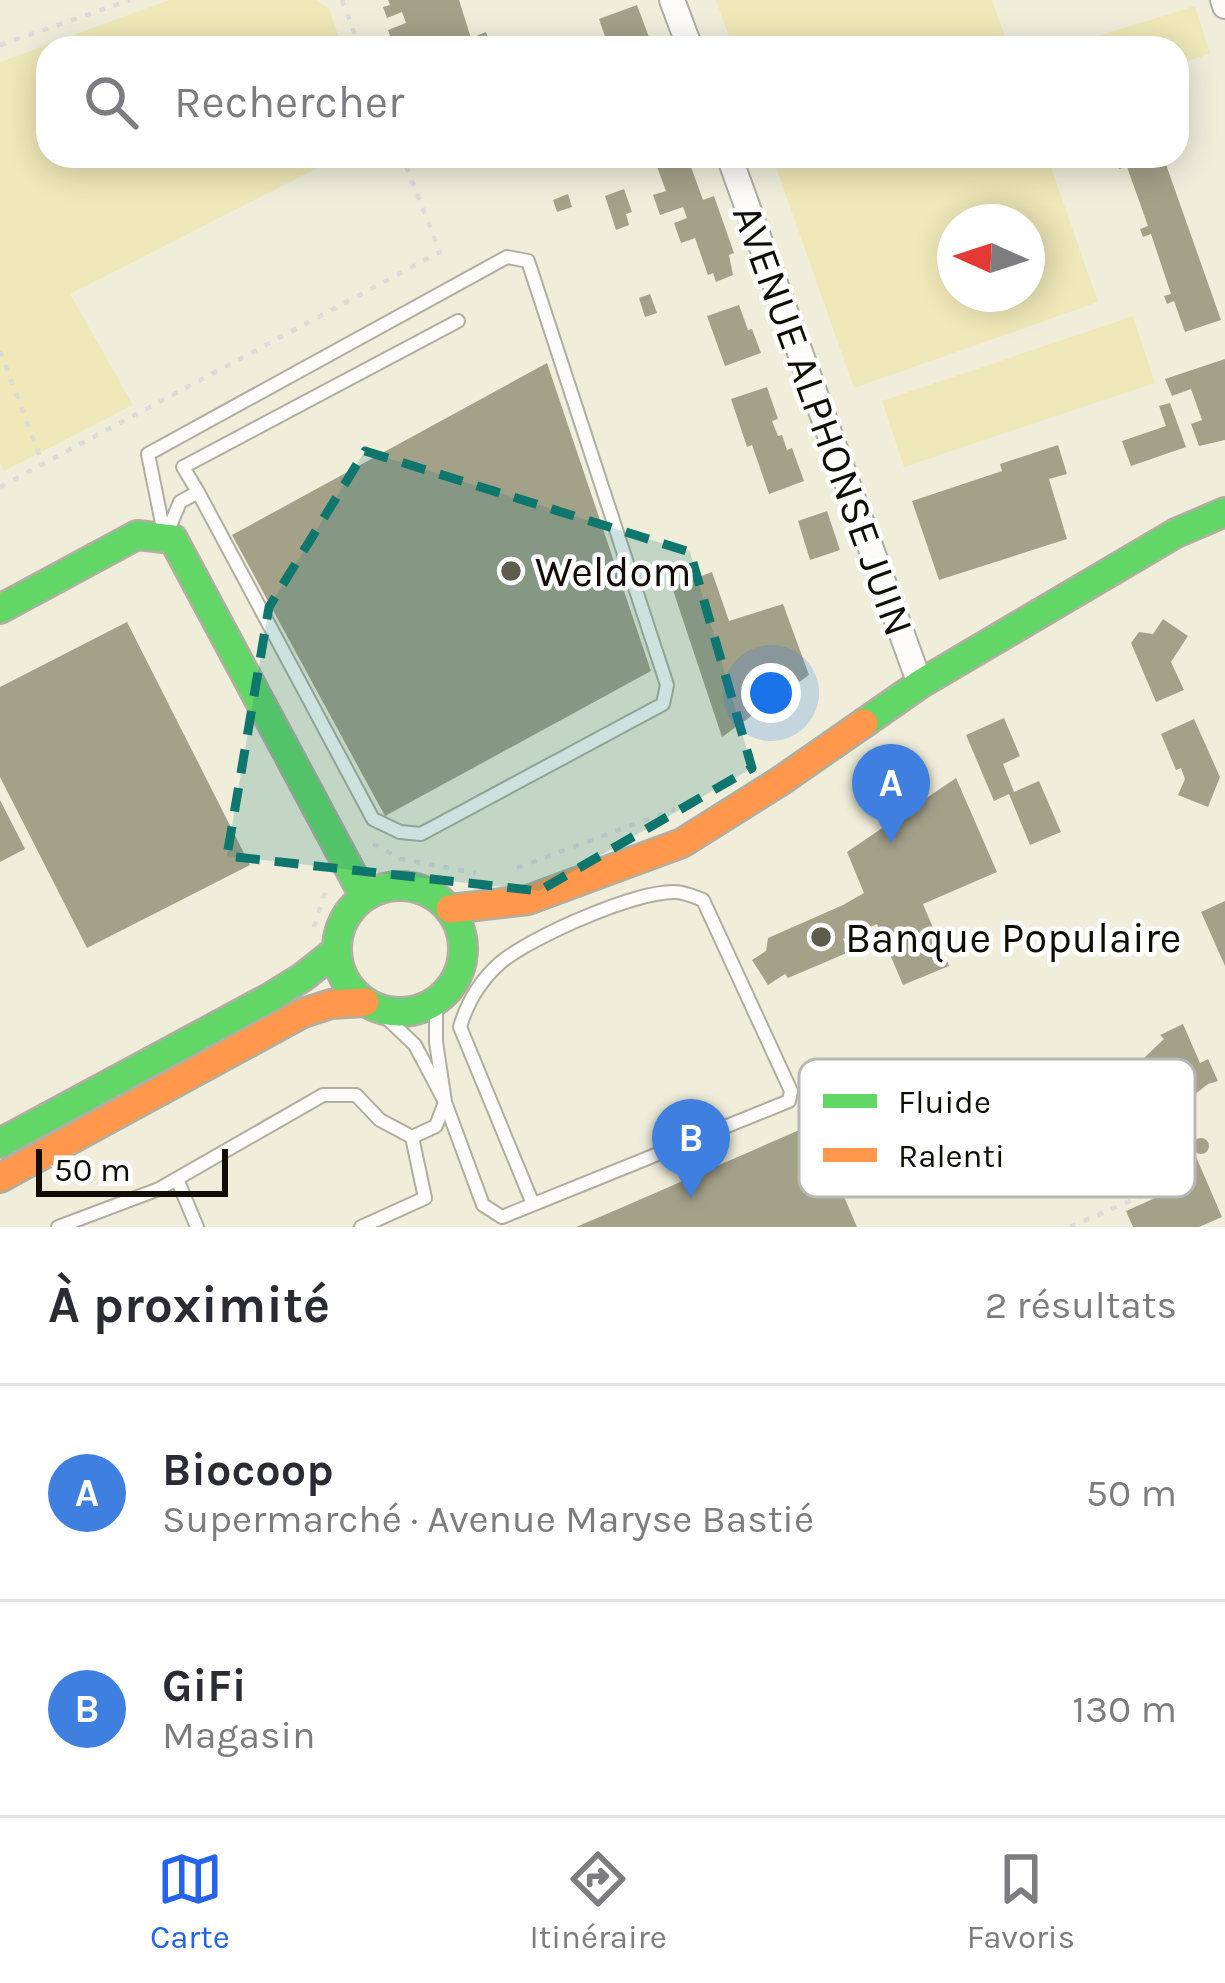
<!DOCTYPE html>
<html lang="fr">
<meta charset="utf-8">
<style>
body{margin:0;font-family:Karla,sans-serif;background:#f7f7f7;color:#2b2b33}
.compass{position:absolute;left:937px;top:204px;width:108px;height:108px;border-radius:50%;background:#fff;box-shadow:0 6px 30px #0003;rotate:273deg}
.scale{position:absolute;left:36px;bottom:30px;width:192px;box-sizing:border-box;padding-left:12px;border:6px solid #100e04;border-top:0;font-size:33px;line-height:42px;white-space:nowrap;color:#100e04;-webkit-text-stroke:9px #fff;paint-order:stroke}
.you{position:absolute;left:771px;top:693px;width:42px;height:42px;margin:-30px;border:9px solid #fff;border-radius:50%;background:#1a73e8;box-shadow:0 0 0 18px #1a73e833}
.badge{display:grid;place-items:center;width:78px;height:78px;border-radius:50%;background:#2563eb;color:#fff;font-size:39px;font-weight:700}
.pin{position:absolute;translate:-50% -99px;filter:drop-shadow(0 3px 6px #0008)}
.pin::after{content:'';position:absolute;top:63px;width:42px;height:36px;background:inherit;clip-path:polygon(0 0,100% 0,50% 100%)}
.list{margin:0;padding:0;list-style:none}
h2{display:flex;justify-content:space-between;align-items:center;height:156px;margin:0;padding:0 48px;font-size:51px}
h2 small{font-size:39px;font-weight:400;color:#7c7c81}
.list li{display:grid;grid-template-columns:78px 1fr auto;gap:36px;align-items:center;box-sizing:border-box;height:216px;padding:0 48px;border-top:3px solid #e1e1e2}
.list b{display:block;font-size:45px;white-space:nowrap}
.list p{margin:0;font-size:39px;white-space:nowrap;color:#7c7c81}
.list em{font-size:39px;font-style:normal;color:#7c7c81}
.icon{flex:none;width:66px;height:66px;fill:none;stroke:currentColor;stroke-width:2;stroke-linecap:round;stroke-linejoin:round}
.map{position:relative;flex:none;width:1225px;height:1227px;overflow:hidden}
.search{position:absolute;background:#fff;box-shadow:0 6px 30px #0003;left:36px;right:36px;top:36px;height:132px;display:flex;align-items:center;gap:30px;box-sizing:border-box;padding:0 42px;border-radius:36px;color:#7c7c81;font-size:45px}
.sheet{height:588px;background:#fff}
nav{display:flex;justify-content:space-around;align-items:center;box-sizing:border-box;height:168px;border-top:3px solid #e1e1e2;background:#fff;font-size:33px;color:#7c7c81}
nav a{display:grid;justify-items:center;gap:6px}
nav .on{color:#2563eb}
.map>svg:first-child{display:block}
.green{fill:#efe8b8;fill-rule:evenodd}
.building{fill:#a4a189;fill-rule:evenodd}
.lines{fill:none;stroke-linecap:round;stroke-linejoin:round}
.lane-casing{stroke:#afaea0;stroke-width:16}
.street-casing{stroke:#afaea0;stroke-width:28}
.fast-casing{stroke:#afaea0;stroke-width:32}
.slow-casing{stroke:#afaea0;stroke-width:32}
.path{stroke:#dcdcd7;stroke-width:4.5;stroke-dasharray:6 9;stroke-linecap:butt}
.lane{stroke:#fdfcfa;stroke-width:12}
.street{stroke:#fdfcfa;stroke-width:24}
.fast{stroke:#63d668;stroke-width:27}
.slow{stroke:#ff974d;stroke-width:27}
.marked{fill:#0f766e;fill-opacity:0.2;stroke:#0f766e;stroke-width:9;stroke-dasharray:24 15;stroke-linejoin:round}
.poi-dot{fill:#5e5c4f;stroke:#fff;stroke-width:4.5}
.labels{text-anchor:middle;stroke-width:9;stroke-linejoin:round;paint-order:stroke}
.street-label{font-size:42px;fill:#100e04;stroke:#fff}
.poi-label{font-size:42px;fill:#100e04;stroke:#fff;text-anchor:start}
.key{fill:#fff;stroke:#b7b7b4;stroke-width:3}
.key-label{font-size:33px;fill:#100e04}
</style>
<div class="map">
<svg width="1225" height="1227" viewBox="0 0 1225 1227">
<rect width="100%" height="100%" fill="#f0eedb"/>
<path class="green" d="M169,0H315L329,8L342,48H48V156H341L70,294L133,405L4,471L0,462V62Z
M716,0H992L1009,48H733Z
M1195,6L1210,54L1177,64V48H1102L1098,36Z
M772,156H1047L1098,302L854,388ZM1027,222V294H955V222Z
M1133,316L1155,383L904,467L882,401Z"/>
<path class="building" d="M388,0H459L471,38L486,32L492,48H436L433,38L404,48H394L388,30L406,23L402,12L387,18L383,7L390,5Z
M637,5L653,48H609L599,19Z
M653,156H687L703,200L714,196L734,253L729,255L733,275L716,282L713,273L708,275L695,238L681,243L674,223L687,218L683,207L660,215L653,195L666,191Z
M1123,156H1163L1221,320L1185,332L1174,301L1167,304L1164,296L1171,294L1151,234L1143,237L1140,229L1148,226L1127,167L1119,169L1116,162L1124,159Z
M624,189L632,212L626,214L629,225L616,230L605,196Z
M568,194L572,207L557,212L553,200Z
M650,294L657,313L645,317L639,298Z
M739,305L748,330L752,329L761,353L725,366L707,316Z
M1225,359V440L1199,446L1191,424L1202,420L1191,389L1172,396L1165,379Z
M547,363L651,671L385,816L232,535Z
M767,387L778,419L772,421L778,436L782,435L787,450L792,448L804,481L769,494L752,445L747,447L731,399Z
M1170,403L1186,447L1131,466L1122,441L1166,426L1159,406Z
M1058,445L1067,474L1049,479L1067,539L939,580L912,501L1002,471L1000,464Z
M827,511L840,550L810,560L798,521Z
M712,572L729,621L783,604L809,675L722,737L672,587Z
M1163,619L1188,636L1171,662L1184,690L1156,702L1131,643L1139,632L1153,634Z
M127,622L250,865L87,948L0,777V687Z
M1004,718L1020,756L1003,764L1014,792L1039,781L1061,832L1030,845L1009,794L994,801L966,735Z
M1194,719L1220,777L1208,807L1178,795L1185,779L1181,768L1176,770L1161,734Z
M956,778L997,872L923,904L949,966L903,985L877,924L843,939L849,952L788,978L785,974L768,985L752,960L766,951L768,938L843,905L864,893L847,852Z
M0,800L25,849L0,862Z
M1225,901V966L1201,912Z
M1183,1024L1200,1063L1208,1059L1218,1081L1208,1084L1194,1095L1186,1108L1184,1119L1188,1138L1222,1217L1199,1227H1133L1126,1211L1182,1186L1174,1169L1137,1185L1128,1165L1122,1167L1115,1146L1118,1144L1117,1119H1121L1124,1096L1129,1085L1145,1057L1164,1039L1160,1035ZM1143,1119H1161L1162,1135L1145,1138Z
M813,1124L857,1227H576L616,1210Z
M1193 1146a8 8 0 1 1 16 0a8 8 0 1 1-16 0Z"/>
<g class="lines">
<defs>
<path id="lane" d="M198,492L180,502L165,538L148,454L507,257L528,261L667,685L663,704L421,834L400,832L373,819L198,492L183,467L458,321
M375,1007L415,1045L445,1102L483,1205L502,1217C598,1178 693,1140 789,1101L791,1091L703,900C695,897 684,892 675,892C635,891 531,937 500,963C481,980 467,1003 460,1027L533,1204
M177,1179L197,1227
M58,1227L159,1189L323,1095H356L380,1120L412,1137L436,1126L445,1102L436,1042V1001
M361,1227L425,1198L412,1137"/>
<path id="street" d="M672,0L690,48
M1223,0L1225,6
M729,156L920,684"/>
<path id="fast" d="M0,609L137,535L173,539L364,896
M864,723L920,684L1176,533L1225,512
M337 949a63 63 0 1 1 126 0a63 63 0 1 1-126 0Z
M0,1143L269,998L303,977L337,950"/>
<path id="slow" d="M450,909L528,900L682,843L779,782L864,723
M0,1178L303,1013L331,1004L365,1002"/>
</defs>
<use href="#lane" class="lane-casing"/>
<use href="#street" class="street-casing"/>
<use href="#fast" class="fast-casing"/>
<use href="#slow" class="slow-casing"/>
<path class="path" d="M342,0L360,48
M0,45L130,0
M0,351L43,465
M0,487L440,252L402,156
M373,844L401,859L476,873
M517,868L675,809
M314,927L325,892
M1070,1227L1174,1182"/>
<use href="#lane" class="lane"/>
<use href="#street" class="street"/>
<use href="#fast" class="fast"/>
<use href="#slow" class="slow"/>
</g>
<path class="marked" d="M365,451L690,552L752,768L539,891L227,856L269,607Z"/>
<g class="poi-dot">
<circle cx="511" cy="571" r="12"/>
<circle cx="821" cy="937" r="12"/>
</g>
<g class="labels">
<g class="street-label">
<text transform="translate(824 420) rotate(70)" y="15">AVENUE ALPHONSE JUIN</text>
</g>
<g class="poi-label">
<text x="535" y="586">Weldom</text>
<text x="845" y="952">Banque Populaire</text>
</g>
</g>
<rect x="799" y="1059" width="396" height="138" rx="18" class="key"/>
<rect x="823" y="1094" width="54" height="14" fill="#63d668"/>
<rect x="823" y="1148" width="54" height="14" fill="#ff974d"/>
<g class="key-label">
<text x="898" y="1113">Fluide</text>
<text x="898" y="1167">Ralenti</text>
</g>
</svg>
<svg class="compass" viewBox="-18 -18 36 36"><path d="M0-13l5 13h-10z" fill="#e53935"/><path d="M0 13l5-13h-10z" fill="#7c7c81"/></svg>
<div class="scale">50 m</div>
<div class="you"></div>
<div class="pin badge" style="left:891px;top:843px;background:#3f7fe0">A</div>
<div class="pin badge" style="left:691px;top:1198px;background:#3f7fe0">B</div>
<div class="search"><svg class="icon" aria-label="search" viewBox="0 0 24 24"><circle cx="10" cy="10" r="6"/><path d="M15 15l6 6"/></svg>Rechercher</div>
</div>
<section class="sheet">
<h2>À proximité<small>2 résultats</small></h2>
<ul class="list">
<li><span class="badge" style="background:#3f7fe0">A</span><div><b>Biocoop</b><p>Supermarché · Avenue Maryse Bastié</p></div><em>50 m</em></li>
<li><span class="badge" style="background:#3f7fe0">B</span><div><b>GiFi</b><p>Magasin</p></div><em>130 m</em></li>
</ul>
</section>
<nav>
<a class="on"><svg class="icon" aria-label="map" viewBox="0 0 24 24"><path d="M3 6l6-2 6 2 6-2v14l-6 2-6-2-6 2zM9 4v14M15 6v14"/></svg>Carte</a>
<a><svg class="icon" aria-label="directions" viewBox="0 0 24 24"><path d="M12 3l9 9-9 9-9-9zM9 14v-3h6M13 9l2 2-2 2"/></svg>Itinéraire</a>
<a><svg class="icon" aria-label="saved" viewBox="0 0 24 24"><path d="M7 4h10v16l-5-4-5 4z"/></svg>Favoris</a>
</nav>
